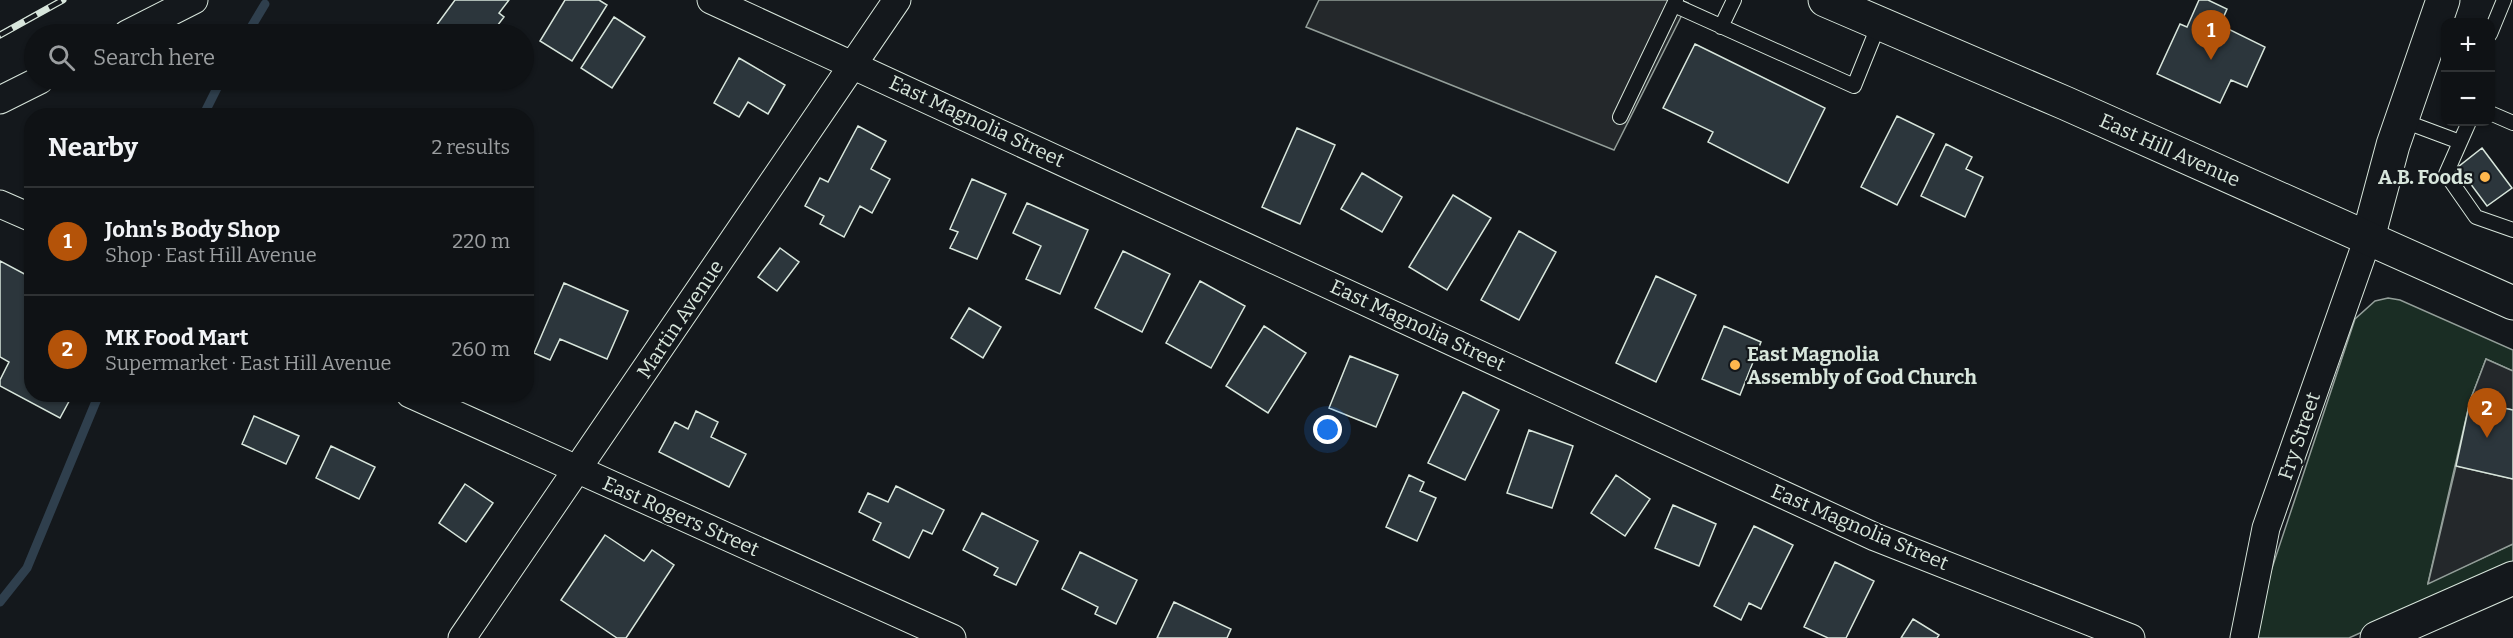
<!DOCTYPE html>
<meta charset="utf-8">
<style>
body{margin:0;font-family:Bitter,serif;background:#181b1e;color:#f1f3f6}
.controls{position:absolute;right:18px;top:18px;display:grid;overflow:hidden;border-radius:12px;box-shadow:0 2px 4px #0004}
.controls button{width:54px;height:54px;display:grid;place-items:center;padding:0;border:0;border-bottom:2px solid #2f3234;background:#0f1215;color:#f1f3f6;font:30px sans-serif}
.you{position:absolute;left:1328px;top:430px;width:21px;height:21px;margin:-15px;border:4px solid #fff;border-radius:50%;background:#1a73e8;box-shadow:0 0 0 9px #1a73e833}
.badge{display:grid;place-items:center;width:39px;height:39px;border-radius:50%;background:#b45309;color:#fff;font-size:20px;font-weight:700}
.pin{position:absolute;translate:-50% -50px;filter:drop-shadow(0 2px 3px #0008)}
.pin::after{content:'';position:absolute;top:32px;width:21px;height:18px;background:inherit;clip-path:polygon(0 0,100% 0,50% 100%)}
.list{margin:0;padding:0;list-style:none}
h2{display:flex;justify-content:space-between;align-items:center;height:78px;margin:0;padding:0 24px;font-size:26px}
h2 small{font-size:20px;font-weight:400;color:#9b9ea0}
.list li{display:grid;grid-template-columns:39px 1fr auto;gap:18px;align-items:center;box-sizing:border-box;height:108px;padding:0 24px;border-top:2px solid #2f3234}
.list b{display:block;font-size:22px;white-space:nowrap}
.list p{margin:0;font-size:20px;white-space:nowrap;color:#9b9ea0}
.list em{font-size:20px;font-style:normal;color:#9b9ea0}
.icon{flex:none;width:33px;height:33px;fill:none;stroke:currentColor;stroke-width:2;stroke-linecap:round;stroke-linejoin:round}
.map{position:relative;flex:none;width:2513px;height:638px;overflow:hidden}
.search{position:absolute;background:#0f1215;box-shadow:0 2px 4px #0004;left:24px;top:24px;width:510px;height:66px;display:flex;align-items:center;gap:15px;box-sizing:border-box;padding:0 21px;border-radius:33px;color:#9b9ea0;font-size:22px}
.panel{position:absolute;background:#0f1215;box-shadow:0 2px 4px #0004;left:24px;top:108px;width:510px;height:294px;border-radius:24px}
.map>svg:first-child{display:block}
.green{fill:#1a2d24;stroke:#939e99;stroke-width:1.5}
.parking{fill:#24282b;stroke:#939e99;stroke-width:1.5}
.lines{fill:none;stroke-linecap:round;stroke-linejoin:round}
.stream{stroke:#2f3f4d;stroke-width:9}
.building{fill:#2c363c;stroke:#d8e6dc;stroke-width:1.5}
.lane-casing{stroke:#d8e6dc;stroke-width:16}
.street-casing{stroke:#d8e6dc;stroke-width:29}
.secondary-casing{stroke:#d8e6dc;stroke-width:35}
.highway-casing{stroke:#d8e6dc;stroke-width:35}
.lane{stroke:#14181c;stroke-width:14}
.street{stroke:#14181c;stroke-width:27}
.secondary{stroke:#14181c;stroke-width:33}
.highway{stroke:#14181c;stroke-width:33}
.rail-casing{stroke:#d8e6dc;stroke-width:7}
.rail{stroke:#14181c;stroke-width:4.5;stroke-dasharray:14;stroke-linecap:butt}
.poi-dot{fill:#ffb74d;stroke:#14181c;stroke-width:2}
.labels{text-anchor:middle;stroke-width:4.5;stroke-linejoin:round;paint-order:stroke}
.street-label{font-size:20px;fill:#d8e6dc;stroke:#14181c}
.poi-label{font-size:20px;font-weight:bold;fill:#d8e6dc;stroke:#14181c;text-anchor:end}
</style>
<div class="map">
<svg width="2513" height="638" viewBox="0 0 2513 638">
<rect width="100%" height="100%" fill="#14181c"/>
<path class="green" d="M2388,298L2400,300L2513,350V371L2486,359L2470,401L2428,583L2513,544V564L2349,638H2254L2256,616L2355,319L2375,301Z"/>
<path class="parking" d="M1319,0H1681L1688,3L1614,150L1306,27Z
M2486,359L2513,371V410L2470,401Z
M2456,466L2513,479V544L2428,584Z"/>
<g class="lines">
<path class="stream" d="M247,34L265,4
M203,116L221,80
M0,602L27,568L99,394"/>
</g>
<path class="building" d="M455,0H509L499,13L504,17L491,34H430Z
M565,0H599L607,5L572,61L540,41Z
M2199,0H2208L2227,9L2220,25L2265,47L2247,87L2231,80L2220,103L2157,74L2180,24L2187,27Z
M614,17L645,37L612,88L581,68Z
M1695,44L1825,108L1788,183L1708,142L1713,132L1663,108Z
M739,58L785,85L768,114L748,102L739,117L714,103Z
M1897,116L1934,134L1897,205L1861,187Z
M858,126L886,141L871,169L890,179L872,213L860,206L844,237L820,224L824,216L805,206L820,178L828,182Z
M1297,128L1335,145L1300,224L1262,207Z
M1946,144L1972,157L1966,169L1983,177L1965,217L1921,196Z
M2482,148L2512,188L2487,206L2458,167Z
M1362,173L1402,197L1382,232L1341,209Z
M972,179L1006,194L977,259L950,248L958,232L950,229Z
M1453,195L1491,218L1447,290L1409,267Z
M1027,203L1088,230L1060,294L1026,279L1041,246L1013,233Z
M1519,231L1556,252L1519,320L1481,300Z
M780,248L799,262L777,291L758,277Z
M1123,251L1170,274L1142,332L1095,308Z
M0,261L32,278V394H73L60,418L0,386V380L9,362L0,357Z
M1656,276L1696,295L1656,382L1616,363Z
M1200,281L1245,306L1211,368L1166,343Z
M564,283L628,311L607,359L560,339L550,360L534,353Z
M969,308L1001,327L983,358L951,338Z
M1264,326L1306,353L1268,413L1226,386Z
M1724,326L1761,342L1740,395L1702,379Z
M1350,356L1398,375L1376,427L1329,408Z
M1463,392L1499,410L1465,480L1428,463Z
M2470,401L2513,410V479L2456,466Z
M696,411L718,422L711,437L746,454L729,487L659,452L675,422L688,429Z
M254,416L299,436L286,464L242,444Z
M1529,430L1573,446L1552,508L1507,493Z
M331,446L375,467L359,499L316,478Z
M1409,475L1424,482L1420,491L1436,498L1417,541L1386,527Z
M1616,475L1650,499L1625,536L1591,513Z
M465,484L493,503L466,542L439,523Z
M896,486L944,510L932,534L923,530L909,558L873,540L881,523L859,512L868,493L888,502Z
M1673,505L1716,524L1699,566L1655,548Z
M982,513L1038,541L1016,585L994,575L998,568L963,550Z
M1754,526L1793,545L1761,609L1749,603L1741,620L1714,606Z
M605,535L644,561L652,550L674,565L626,638H617L561,600Z
M1080,552L1137,580L1116,624L1095,614L1098,607L1062,589Z
M1835,562L1874,581L1846,638H1828L1804,627Z
M1174,602L1231,629L1227,638H1157Z
M1913,619L1939,635L1937,638H1901Z"/>
<g class="lines">
<defs>
<path id="lane" d="M1674,5L1854,86L1879,24
M1721,27L1734,0
M2490,34L2504,0
M2490,113L2513,123
M1620,117L1676,0
M2401,120L2460,142
M2469,122L2446,174L2476,217L2513,230"/>
<path id="street" d="M711,0L1875,537L2131,638
M127,34L194,0
M0,100L40,80
M0,204L32,218
M410,394L952,638
M462,638L897,0
M2244,638L2266,528L2368,238"/>
<path id="secondary" d="M2368,238L2393,145L2443,0
M2377,638L2513,578"/>
<path id="highway" d="M1825,0L2065,103L2513,303"/>
</defs>
<use href="#lane" class="lane-casing"/>
<use href="#street" class="street-casing"/>
<use href="#secondary" class="secondary-casing"/>
<use href="#highway" class="highway-casing"/>
<use href="#lane" class="lane"/>
<use href="#street" class="street"/>
<use href="#secondary" class="secondary"/>
<use href="#highway" class="highway"/>
<defs>
<path id="rail" d="M0,35L63,0"/>
</defs>
<use href="#rail" class="rail-casing"/>
<use href="#rail" class="rail"/>
</g>
<g class="poi-dot">
<circle cx="2485" cy="177" r="6"/>
<circle cx="1735" cy="365" r="6"/>
</g>
<g class="labels">
<g class="street-label">
<text transform="translate(977 121) rotate(25)" y="7">East Magnolia Street</text>
<text transform="translate(2170 150) rotate(24)" y="7">East Hill Avenue</text>
<text transform="translate(680 319) rotate(-56)" y="7">Martin Avenue</text>
<text transform="translate(1418 325) rotate(25)" y="7">East Magnolia Street</text>
<text transform="translate(2299 436) rotate(-71)" y="7">Fry Street</text>
<text transform="translate(681 516) rotate(24)" y="7">East Rogers Street</text>
<text transform="translate(1860 527) rotate(23)" y="7">East Magnolia Street</text>
</g>
<g class="poi-label">
<text x="2473" y="184">A.B. Foods</text>
<text x="1747" y="361" text-anchor="start">East Magnolia<tspan x="1747" dy="23">Assembly of God Church</tspan></text>
</g>
</g>
</svg>
<div class="controls">
<button>+</button>
<button>−</button>
</div>
<div class="you"></div>
<div class="pin badge" style="left:2211px;top:60px">1</div>
<div class="pin badge" style="left:2487px;top:438px">2</div>
<div class="search"><svg class="icon" aria-label="search" viewBox="0 0 24 24"><circle cx="10" cy="10" r="6"/><path d="M15 15l6 6"/></svg>Search here</div>
<section class="panel">
<h2>Nearby<small>2 results</small></h2>
<ul class="list">
<li><span class="badge">1</span><div><b>John's Body Shop</b><p>Shop · East Hill Avenue</p></div><em>220 m</em></li>
<li><span class="badge">2</span><div><b>MK Food Mart</b><p>Supermarket · East Hill Avenue</p></div><em>260 m</em></li>
</ul>
</section>
</div>
